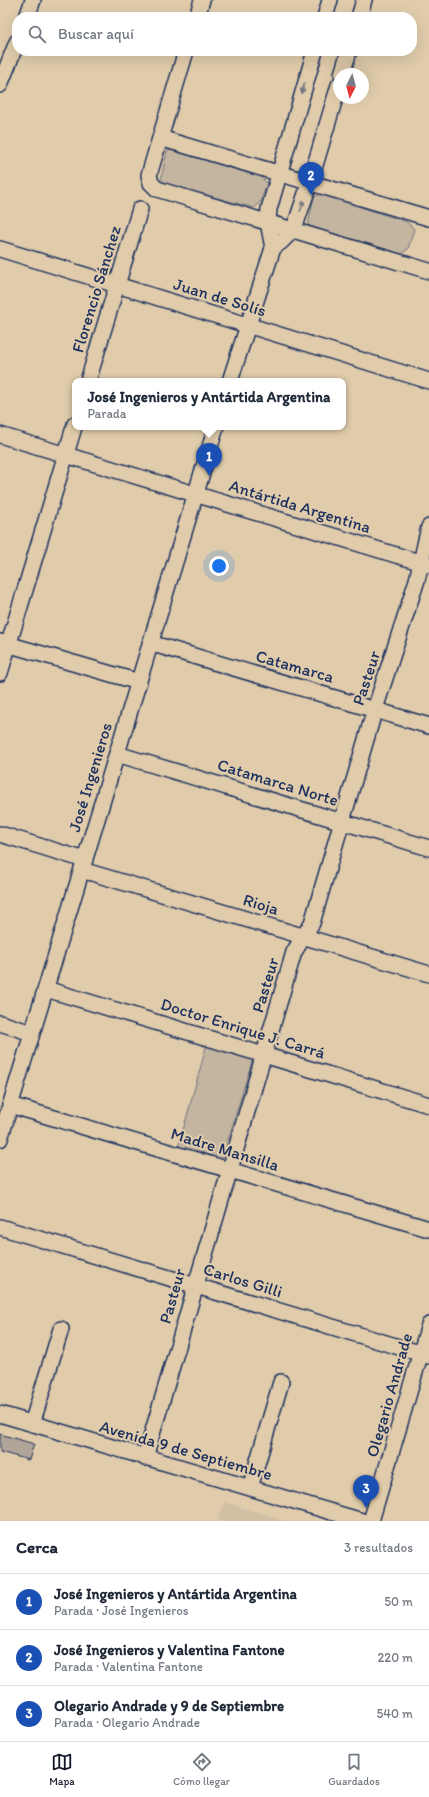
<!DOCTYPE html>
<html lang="es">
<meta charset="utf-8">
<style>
body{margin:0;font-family:Itim,sans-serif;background:#f6f6f7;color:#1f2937}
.compass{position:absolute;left:333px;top:68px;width:36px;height:36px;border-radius:50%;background:#fff;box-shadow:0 4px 16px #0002;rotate:186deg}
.you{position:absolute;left:219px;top:566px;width:14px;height:14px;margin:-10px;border:3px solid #fff;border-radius:50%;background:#1a73e8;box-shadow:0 0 0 6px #1a73e833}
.badge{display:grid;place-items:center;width:26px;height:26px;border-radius:50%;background:#111827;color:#fff;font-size:13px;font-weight:700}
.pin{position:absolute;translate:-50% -33px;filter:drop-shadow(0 1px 2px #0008)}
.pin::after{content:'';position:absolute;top:21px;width:14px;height:12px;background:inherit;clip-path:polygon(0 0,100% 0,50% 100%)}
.popup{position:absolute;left:72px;top:378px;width:274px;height:52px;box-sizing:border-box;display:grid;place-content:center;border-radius:8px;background:#fff;filter:drop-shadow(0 1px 3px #0005);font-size:13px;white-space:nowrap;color:#747a83}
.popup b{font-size:15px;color:#1f2937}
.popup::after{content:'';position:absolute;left:50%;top:100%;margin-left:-8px;border:8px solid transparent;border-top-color:#fff}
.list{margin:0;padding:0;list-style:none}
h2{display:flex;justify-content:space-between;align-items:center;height:52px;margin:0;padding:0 16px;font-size:17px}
h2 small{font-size:13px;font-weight:400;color:#747a83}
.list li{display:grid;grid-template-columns:26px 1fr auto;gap:12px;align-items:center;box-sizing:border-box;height:56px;padding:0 16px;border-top:1px solid #e0e1e3}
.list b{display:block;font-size:15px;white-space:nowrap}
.list p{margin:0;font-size:13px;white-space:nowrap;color:#747a83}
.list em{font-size:13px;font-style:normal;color:#747a83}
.icon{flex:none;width:22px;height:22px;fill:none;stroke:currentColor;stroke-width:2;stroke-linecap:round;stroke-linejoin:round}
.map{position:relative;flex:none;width:429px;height:1521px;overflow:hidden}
.search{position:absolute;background:#fff;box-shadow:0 4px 16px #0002;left:12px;right:12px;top:12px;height:44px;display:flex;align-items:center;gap:10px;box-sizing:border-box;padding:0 14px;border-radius:16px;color:#747a83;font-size:15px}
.sheet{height:220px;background:#fff}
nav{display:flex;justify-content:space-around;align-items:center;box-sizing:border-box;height:56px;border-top:1px solid #e0e1e3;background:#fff;font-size:11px;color:#747a83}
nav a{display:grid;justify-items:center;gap:2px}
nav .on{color:#111827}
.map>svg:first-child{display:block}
.built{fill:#d2c0a5}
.green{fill:#c3b5a0;stroke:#6f727f}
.building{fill:#b0a598;stroke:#1b2f5e}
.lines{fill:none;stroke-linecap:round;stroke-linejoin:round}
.minor-casing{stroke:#1b2f5e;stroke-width:18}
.minor{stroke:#e0ccab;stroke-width:15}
.oneway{fill:#747681}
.labels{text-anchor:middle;stroke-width:4;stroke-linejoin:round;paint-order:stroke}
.street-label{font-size:17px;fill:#1b2f5e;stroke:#e0ccab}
</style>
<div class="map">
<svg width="429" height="1521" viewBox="0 0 429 1521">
<rect width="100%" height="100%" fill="#e0ccab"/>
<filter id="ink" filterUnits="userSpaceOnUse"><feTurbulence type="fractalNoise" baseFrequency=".025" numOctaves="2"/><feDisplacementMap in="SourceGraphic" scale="8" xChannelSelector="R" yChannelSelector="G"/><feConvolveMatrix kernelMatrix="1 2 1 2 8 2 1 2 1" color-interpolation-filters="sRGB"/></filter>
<g filter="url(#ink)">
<path class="built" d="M224,1502L286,1521H218Z"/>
<path class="green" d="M174,149L260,176L267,183L260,203L254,208L167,184L161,179L167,151Z
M321,194L407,222L414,229L408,249L401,254L314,229L308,225L314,197Z
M207,1044L253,1058L222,1160L178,1148Z"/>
<path class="building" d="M0,1434L34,1444L29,1460L0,1452Z"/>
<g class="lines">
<defs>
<path id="minor" d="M27,17L33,0
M197,17L202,0
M325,17L330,0
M359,17L364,0
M186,51L149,175L151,183L157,189L429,271
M342,74L349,51
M0,85L17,42
M160,138L429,218
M273,248L268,222L269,209L315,51
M273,248L282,241L294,229L310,182L339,85
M0,249L429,381
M88,381L140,209
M230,381L273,248
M0,435L429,565
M0,642L139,682
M150,643L429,726
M0,673L75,424
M117,754L429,848
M0,834L85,860
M82,870L429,974
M46,989L429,1105
M0,1023L32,1033
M10,1105L429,1229
M0,1139L216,427
M0,1227L429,1356
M0,1414L362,1521
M32,1424L61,1329
M145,1458L294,952L312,923L375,709L417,580L429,527
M250,1488L281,1382
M371,1521L429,1325"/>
</defs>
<use href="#minor" class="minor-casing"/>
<use href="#minor" class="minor"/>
</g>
<defs><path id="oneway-solid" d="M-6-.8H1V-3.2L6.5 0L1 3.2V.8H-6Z"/></defs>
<g class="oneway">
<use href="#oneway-solid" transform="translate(303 88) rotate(107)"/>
<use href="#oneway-solid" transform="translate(302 206) rotate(-71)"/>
</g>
</g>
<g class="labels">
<g class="street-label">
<text transform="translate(96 289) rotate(-73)" y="6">Florencio Sánchez</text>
<text transform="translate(220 297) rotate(17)" y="6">Juan de Solís</text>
<text transform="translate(300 506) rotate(17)" y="6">Antártida Argentina</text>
<text transform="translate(295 666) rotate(16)" y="6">Catamarca</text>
<text transform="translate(366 678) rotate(-72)" y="6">Pasteur</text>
<text transform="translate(90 777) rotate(-73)" y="6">José Ingenieros</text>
<text transform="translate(278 782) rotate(17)" y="6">Catamarca Norte</text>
<text transform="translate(261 904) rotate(17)" y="6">Rioja</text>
<text transform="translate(265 985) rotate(-73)" y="6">Pasteur</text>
<text transform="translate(243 1028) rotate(17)" y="6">Doctor Enrique J. Carrá</text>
<text transform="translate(225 1149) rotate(17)" y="6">Madre Mansilla</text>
<text transform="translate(243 1280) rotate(17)" y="6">Carlos Gilli</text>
<text transform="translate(172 1296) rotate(-74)" y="6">Pasteur</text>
<text transform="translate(389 1395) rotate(-74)" y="6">Olegario Andrade</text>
<text transform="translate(186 1450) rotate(16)" y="6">Avenida 9 de Septiembre</text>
</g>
</g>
</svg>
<svg class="compass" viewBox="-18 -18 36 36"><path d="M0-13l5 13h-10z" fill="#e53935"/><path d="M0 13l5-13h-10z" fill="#747a83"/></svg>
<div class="you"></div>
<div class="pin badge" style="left:209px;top:476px;background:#1a4fb4">1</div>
<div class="popup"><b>José Ingenieros y Antártida Argentina</b>Parada</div>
<div class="pin badge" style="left:311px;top:195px;background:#1a4fb4">2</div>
<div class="pin badge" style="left:366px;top:1508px;background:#1a4fb4">3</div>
<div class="search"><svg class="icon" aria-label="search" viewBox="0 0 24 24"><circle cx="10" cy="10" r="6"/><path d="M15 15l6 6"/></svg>Buscar aquí</div>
</div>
<section class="sheet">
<h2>Cerca<small>3 resultados</small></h2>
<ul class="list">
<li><span class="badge" style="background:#1a4fb4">1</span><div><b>José Ingenieros y Antártida Argentina</b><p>Parada · José Ingenieros</p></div><em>50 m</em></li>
<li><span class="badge" style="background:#1a4fb4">2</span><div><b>José Ingenieros y Valentina Fantone</b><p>Parada · Valentina Fantone</p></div><em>220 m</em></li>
<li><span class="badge" style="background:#1a4fb4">3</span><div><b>Olegario Andrade y 9 de Septiembre</b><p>Parada · Olegario Andrade</p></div><em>540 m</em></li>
</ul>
</section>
<nav>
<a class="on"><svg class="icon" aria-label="map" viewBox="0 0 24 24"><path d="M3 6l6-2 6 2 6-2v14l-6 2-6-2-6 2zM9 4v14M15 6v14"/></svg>Mapa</a>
<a><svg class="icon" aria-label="directions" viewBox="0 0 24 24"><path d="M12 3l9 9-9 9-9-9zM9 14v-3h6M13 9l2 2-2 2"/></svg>Cómo llegar</a>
<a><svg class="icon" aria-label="saved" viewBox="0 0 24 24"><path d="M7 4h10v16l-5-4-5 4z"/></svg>Guardados</a>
</nav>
